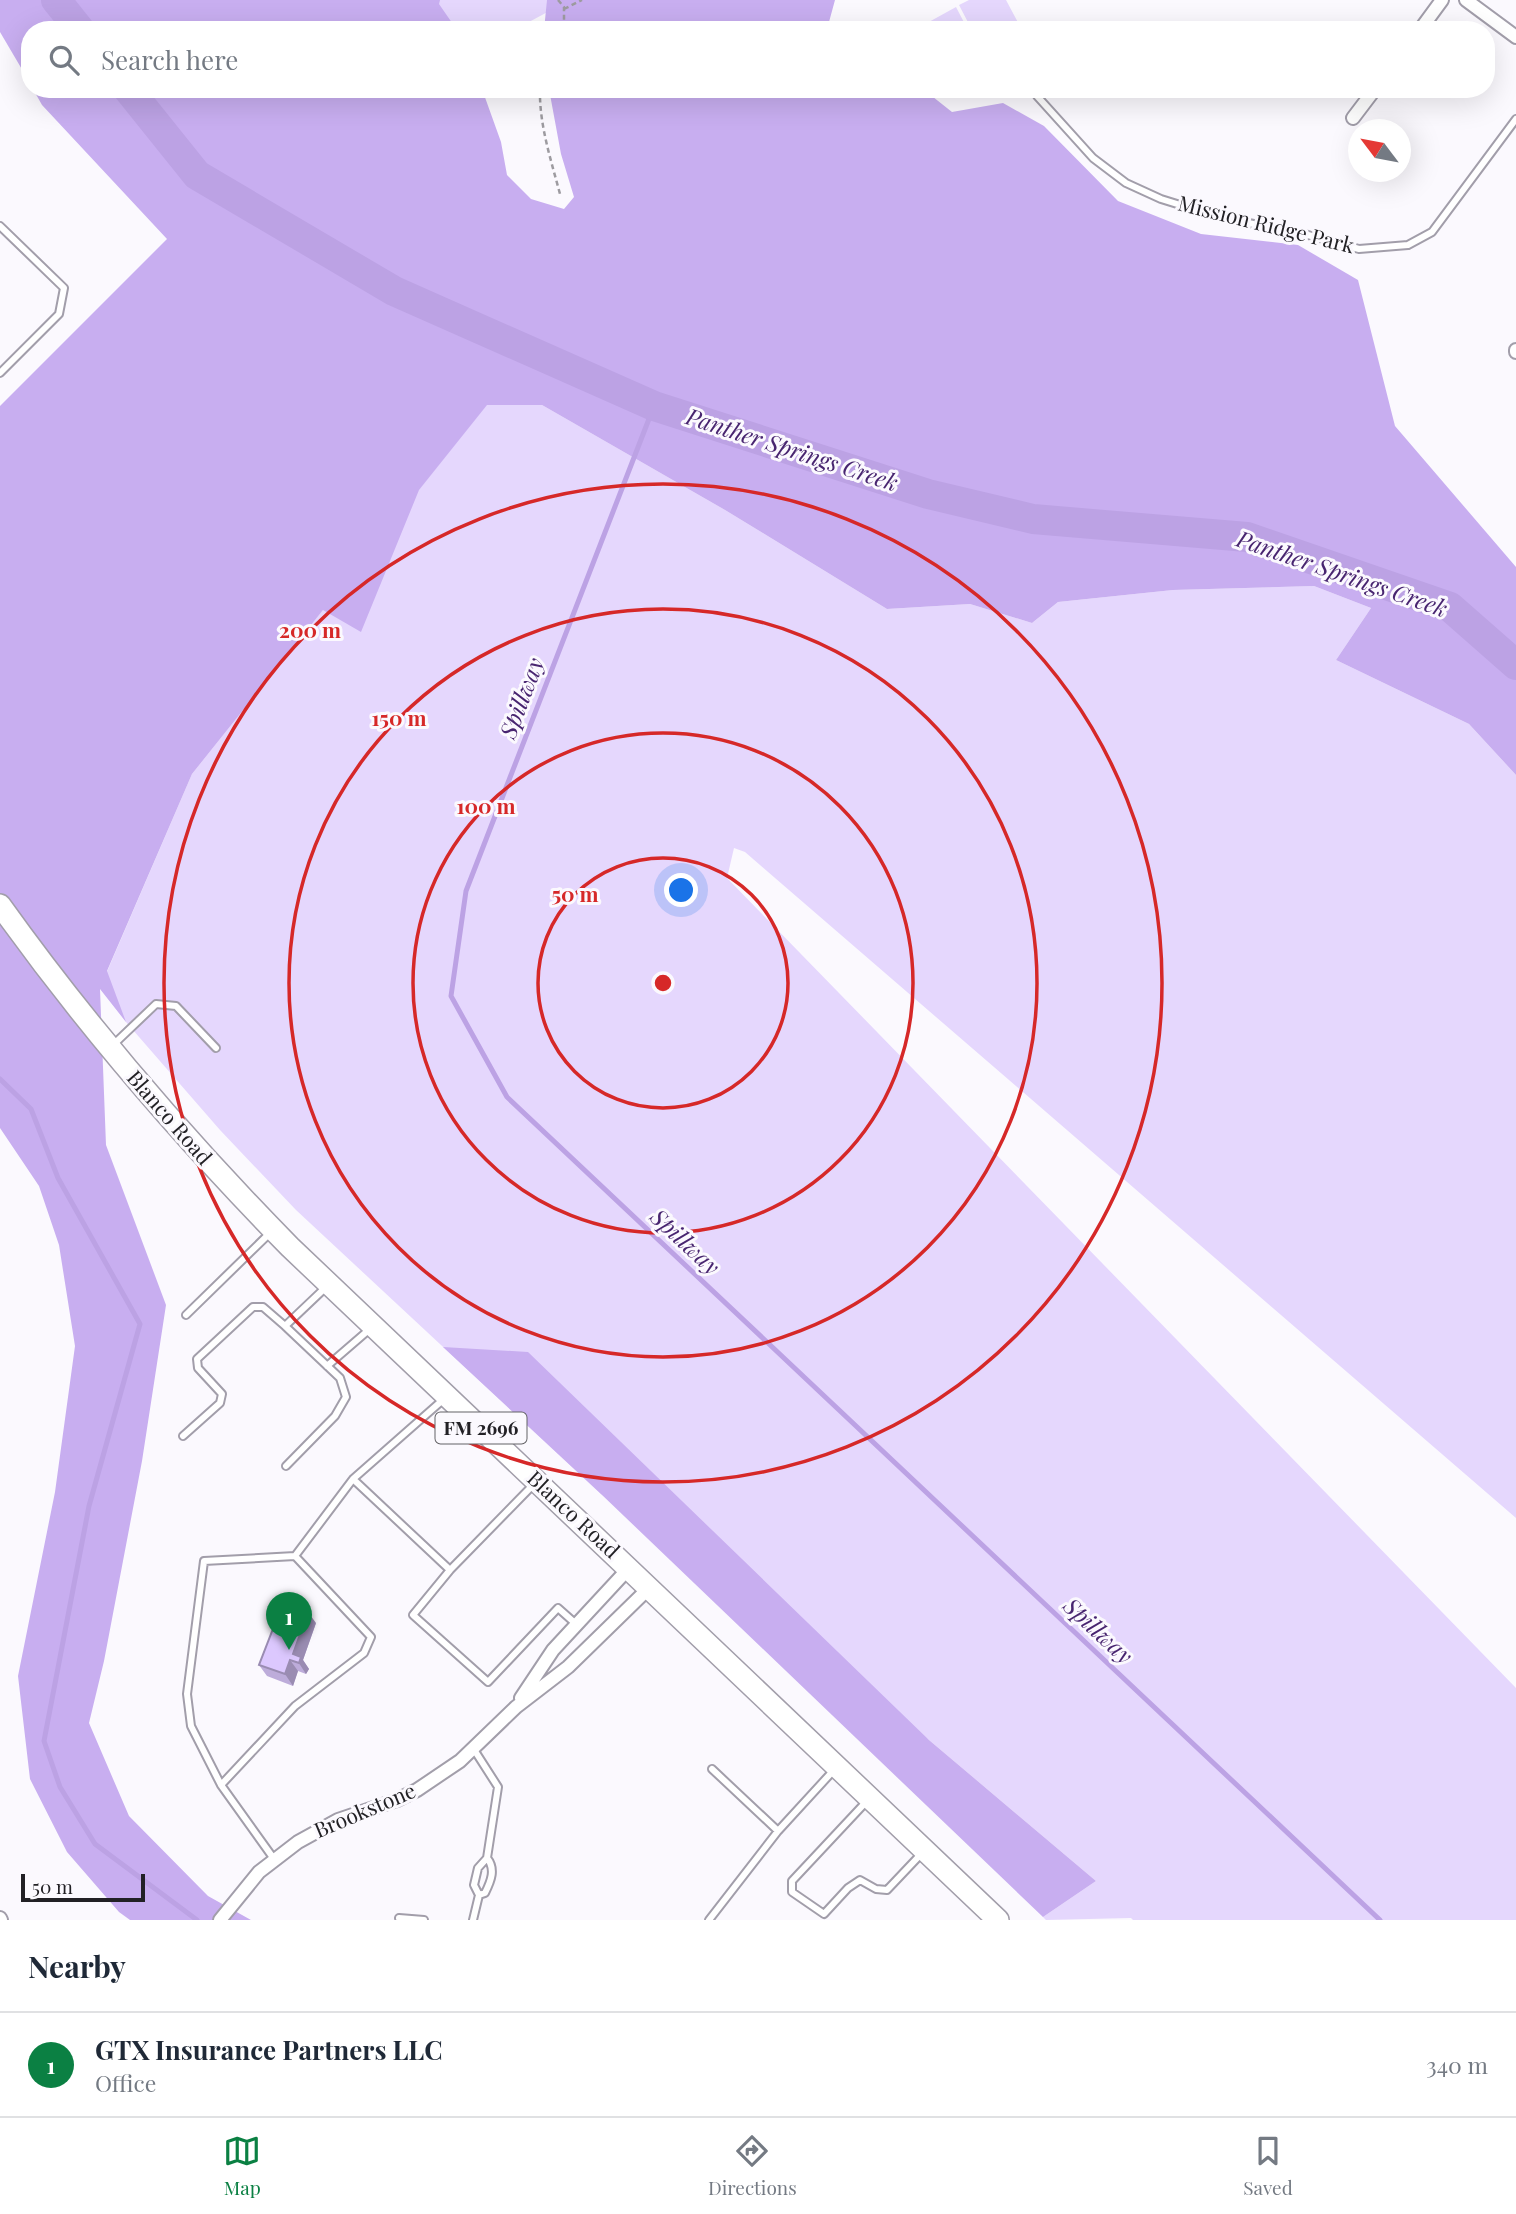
<!DOCTYPE html>
<style>
body{margin:0;font-family:"Playfair Display",serif;background:#f6f6f7;color:#1f2937}
.compass{position:absolute;left:1348px;top:119px;width:63px;height:63px;border-radius:50%;background:#fff;box-shadow:0 7px 28px #0002;rotate:302deg}
.scale{position:absolute;left:21px;bottom:18px;width:124px;box-sizing:border-box;padding-left:7px;border:4px solid #222125;border-top:0;font-size:19px;line-height:24px;white-space:nowrap;color:#222125;-webkit-text-stroke:5px #fbf9fe;paint-order:stroke}
.you{position:absolute;left:682px;top:891px;width:24px;height:24px;margin:-18px;border:5px solid #fff;border-radius:50%;background:#1a73e8;box-shadow:0 0 0 10px #1a73e833}
.badge{display:grid;place-items:center;width:46px;height:46px;border-radius:50%;background:#0b8043;color:#fff;font-size:23px;font-weight:700}
.pin{position:absolute;translate:-50% -58px;filter:drop-shadow(0 2px 4px #0008)}
.pin::after{content:'';position:absolute;top:37px;width:24px;height:21px;background:inherit;clip-path:polygon(0 0,100% 0,50% 100%)}
.list{margin:0;padding:0;list-style:none}
h2{display:flex;justify-content:space-between;align-items:center;height:91px;margin:0;padding:0 28px;font-size:30px}
h2 small{font-size:23px;font-weight:400;color:#747a83}
.list li{display:grid;grid-template-columns:46px 1fr auto;gap:21px;align-items:center;box-sizing:border-box;height:105px;padding:0 28px;border-top:2px solid #e0e1e3}
.list b{display:block;font-size:26px;white-space:nowrap}
.list p{margin:0;font-size:23px;white-space:nowrap;color:#747a83}
.list em{font-size:23px;font-style:normal;color:#747a83}
.icon{flex:none;width:38px;height:38px;fill:none;stroke:currentColor;stroke-width:2;stroke-linecap:round;stroke-linejoin:round}
.map{position:relative;flex:none;width:1516px;height:1920px;overflow:hidden}
.search{position:absolute;background:#fff;box-shadow:0 7px 28px #0002;left:21px;right:21px;top:21px;height:77px;display:flex;align-items:center;gap:18px;box-sizing:border-box;padding:0 24px;border-radius:28px;color:#747a83;font-size:26px}
.sheet{height:196px;background:#fff}
nav{display:flex;justify-content:space-around;align-items:center;box-sizing:border-box;height:98px;border-top:2px solid #e0e1e3;background:#fff;font-size:19px;color:#747a83}
nav a{display:grid;justify-items:center;gap:4px}
nav .on{color:#0b8043}
.map>svg:first-child{display:block}
.green{fill:#e5d7fd}
.forest{fill:#c8aef0}
.lines{fill:none;stroke-linecap:round;stroke-linejoin:round}
.stream{stroke:#bca2e4;stroke-width:5}
.river{stroke:#bca2e4;stroke-width:30}
.lane-casing{stroke:#a29eaa;stroke-width:10}
.street-casing{stroke:#a29eaa;stroke-width:16}
.primary-casing{stroke:#a29eaa;stroke-width:24}
.path{stroke:#9d9ba0;stroke-width:2.5;stroke-dasharray:5 3.5;stroke-linecap:butt}
.lane{stroke:#fff;stroke-width:6}
.street{stroke:#fff;stroke-width:12}
.primary{stroke:#fff;stroke-width:21}
.wall{fill:#bdacda}
.shaded-wall{fill:#9a8cb2}
.building{fill:#dcc8fe;stroke:#9a8cb2;stroke-width:2}
.ring{fill:none;stroke:#d62828;stroke-width:3.5}
.labels{text-anchor:middle;stroke-width:6;stroke-linejoin:round;paint-order:stroke}
.shield{fill:#fbf9fe;stroke:#636266;stroke-width:2}
.shield-label{font-size:19px;font-weight:bold;fill:#222125}
.street-label{font-size:21px;fill:#222125;stroke:#fbf9fe}
.water-label{font-size:23px;font-style:italic;fill:#482570;stroke:#fbf9fe}
.centre{fill:#d62828;stroke:#fbf9fe;stroke-width:3.5}
.ring-label{font-size:21px;text-anchor:middle;font-weight:bold;fill:#d62828;stroke:#fbf9fe;stroke-width:6;stroke-linejoin:round;paint-order:stroke}
</style>
<div class="map">
<svg width="1516" height="1920" viewBox="0 0 1516 1920">
<rect width="100%" height="100%" fill="#fbf9fe"/>
<path class="green" d="M259,0H570L514,30H280Z
M969,0H1006L1022,30H972L959,5Z
M956,7L968,30H919L918,28Z
M487,404L542,405L725,510L887,609L970,604L1032,623L1058,602L1173,590L1314,586L1371,608L1336,660L1469,724L1516,775V1518L745,852L734,848L727,878L1516,1688V1920H1133L1131,1918L1046,1920L1043,1917L1096,1881L929,1740L601,1494L296,1210L220,1130L126,1022L100,988L192,774Z"/>
<path class="forest" d="M0,0H440L439,4L457,30H30V83L0,32Z
M547,0H835L829,22L841,30H544Z
M33,89H482L501,142L507,175L531,199L564,209L574,197L561,154L549,89H923L952,112L1003,103L1044,126L1118,201L1201,234L1298,245L1358,280L1395,426L1516,567V775L1469,724L1336,660L1371,608L1314,586L1173,590L1058,602L1032,623L970,604L887,609L725,510L542,405H487L419,490L361,632L323,610L192,774L107,971L126,1022L100,989L106,1145L166,1305L142,1461L104,1661L89,1723L129,1816L208,1896L251,1920H130L119,1912L67,1852L30,1779L18,1676L55,1492L75,1346L59,1245L39,1186L0,1128V406L167,239L42,105Z
M443,1347L528,1352L929,1740L1096,1881L1043,1917L601,1494Z"/>
<g class="lines">
<path class="stream" d="M654,406L466,891L451,996L507,1097L1380,1920
M0,1079L31,1109L58,1178L140,1324L89,1506L44,1741L60,1787L95,1844L197,1920"/>
<path class="river" d="M56,0L80,30
M128,89L197,175L394,291L654,406L928,494L1033,519L1247,537L1450,607L1516,665"/>
<defs>
<path id="lane" d="M1037,96L1093,158L1126,183L1161,199L1219,217L1308,235L1359,249L1408,245L1432,232L1516,119
M0,226L64,288L59,314L0,373
M113,1045L156,1004L176,1006L216,1048
M186,1315L272,1231
M285,1326L340,1378L346,1397L335,1416L286,1466
M327,1366L371,1328
M183,1436L220,1403L222,1394L198,1368L197,1359L253,1307H263L285,1326L325,1288
M353,1479L450,1570L534,1484
M450,1570L413,1615L488,1682L558,1608L576,1624
M712,1769L778,1831
M221,1785L191,1726L187,1694L204,1561L295,1556
M866,1802L792,1881V1892L824,1914L848,1888L860,1880L876,1889L887,1890L923,1852
M274,1859L221,1785L295,1706L364,1653L371,1637L295,1556L353,1479L445,1398
M479,1895L485,1893C491,1881 496,1869 487,1858
M399,1918L424,1920
M473,1920L479,1895L474,1885L478,1868L487,1858L498,1787L473,1748
M709,1920L778,1831L833,1771"/>
<path id="street" d="M1466,0L1516,37
M1420,30L1442,0
M1353,118L1375,89
M1516,350V352
M521,1698L553,1650L629,1568
M0,1918L1,1920
M220,1920L259,1872L298,1842L338,1820L397,1800L417,1790L460,1761L516,1707L568,1667L649,1588"/>
<path id="primary" d="M0,905C88,1028 184,1139 290,1247L998,1920"/>
</defs>
<use href="#lane" class="lane-casing"/>
<use href="#street" class="street-casing"/>
<use href="#primary" class="primary-casing"/>
<path class="path" d="M558,0L564,7V30
M564,9L582,0
M540,89C539,124 551,160 560,194"/>
<use href="#lane" class="lane"/>
<use href="#street" class="street"/>
<use href="#primary" class="primary"/>
</g>
<path class="wall" d="M316,1623L303,1660L309,1669L306,1674L298,1671L293,1686L267,1676L259,1665Z"/>
<path class="shaded-wall" d="M308,1612L316,1623L303,1660L309,1669L306,1674L293,1654Z
M290,1660L298,1671L293,1686L285,1674Z"/>
<path class="building" d="M283,1603L308,1612L293,1654L301,1657L299,1663L290,1660L285,1674L259,1665Z"/>
<g class="ring">
<circle cx="663" cy="983" r="125"/>
<circle cx="663" cy="983" r="250"/>
<circle cx="663" cy="983" r="374"/>
<circle cx="663" cy="983" r="499"/>
</g>
<g class="labels">
<rect class="shield" x="435.5" y="1412.5" width="91" height="31" rx="5"/>
<g class="shield-label">
<text x="481" y="1435">FM 2696</text>
</g>
<g class="street-label">
<text transform="translate(1266 225) rotate(14)" y="7">Mission Ridge Park</text>
<text transform="translate(169 1118) rotate(49)" y="7">Blanco Road</text>
<text transform="translate(573 1515) rotate(43)" y="7">Blanco Road</text>
<text transform="translate(365 1811) rotate(-23)" y="7">Brookstone</text>
</g>
<g class="water-label">
<text transform="translate(792 450) rotate(18)" y="8">Panther Springs Creek</text>
<text transform="translate(1342 574) rotate(19)" y="8">Panther Springs Creek</text>
<text transform="translate(522 698) rotate(-69)" y="8">Spillway</text>
<text transform="translate(685 1242) rotate(43)" y="8">Spillway</text>
<text transform="translate(1098 1631) rotate(43)" y="8">Spillway</text>
</g>
</g>
<circle cx="663" cy="983" r="10" class="centre"/>
<g class="ring-label">
<text x="310" y="638">200 m</text>
<text x="399" y="726">150 m</text>
<text x="486" y="814">100 m</text>
<text x="575" y="902">50 m</text>
</g>
</svg>
<svg class="compass" viewBox="-18 -18 36 36"><path d="M0-13l5 13h-10z" fill="#e53935"/><path d="M0 13l5-13h-10z" fill="#747a83"/></svg>
<div class="scale">50 m</div>
<div class="you"></div>
<div class="pin badge" style="left:289px;top:1650px">1</div>
<div class="search"><svg class="icon" aria-label="search" viewBox="0 0 24 24"><circle cx="10" cy="10" r="6"/><path d="M15 15l6 6"/></svg>Search here</div>
</div>
<section class="sheet">
<h2>Nearby<small></small></h2>
<ul class="list">
<li><span class="badge">1</span><div><b>GTX Insurance Partners LLC</b><p>Office</p></div><em>340 m</em></li>
</ul>
</section>
<nav>
<a class="on"><svg class="icon" aria-label="map" viewBox="0 0 24 24"><path d="M3 6l6-2 6 2 6-2v14l-6 2-6-2-6 2zM9 4v14M15 6v14"/></svg>Map</a>
<a><svg class="icon" aria-label="directions" viewBox="0 0 24 24"><path d="M12 3l9 9-9 9-9-9zM9 14v-3h6M13 9l2 2-2 2"/></svg>Directions</a>
<a><svg class="icon" aria-label="saved" viewBox="0 0 24 24"><path d="M7 4h10v16l-5-4-5 4z"/></svg>Saved</a>
</nav>
